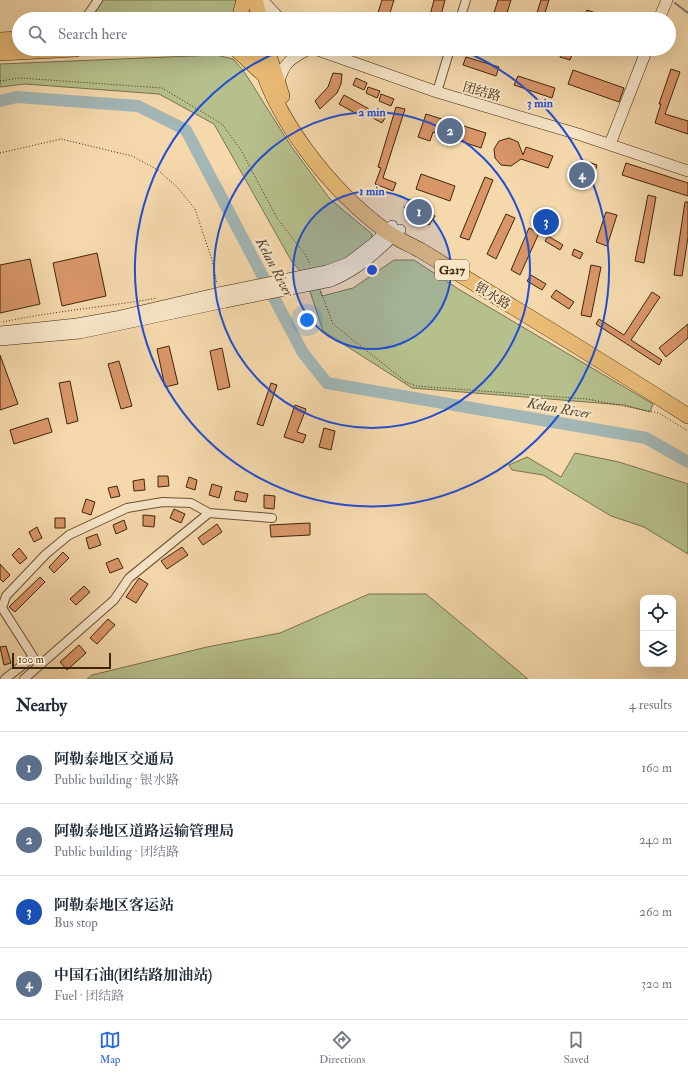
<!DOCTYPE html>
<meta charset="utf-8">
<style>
body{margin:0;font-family:"IM FELL Double Pica","Noto Serif SC",serif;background:#f2f2f3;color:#1f2937}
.controls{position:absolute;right:12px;bottom:12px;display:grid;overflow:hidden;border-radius:8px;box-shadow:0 4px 16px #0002}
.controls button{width:36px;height:36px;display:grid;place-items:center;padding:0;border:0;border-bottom:1px solid #e0e1e3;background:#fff;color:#1f2937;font:20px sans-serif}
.scale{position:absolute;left:12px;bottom:10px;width:99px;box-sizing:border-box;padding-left:4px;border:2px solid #402509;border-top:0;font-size:11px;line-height:14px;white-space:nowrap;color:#402509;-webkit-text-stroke:3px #f8e6c9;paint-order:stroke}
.you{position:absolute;left:307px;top:320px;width:14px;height:14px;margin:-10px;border:3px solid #fff;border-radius:50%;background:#1a73e8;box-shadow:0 0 0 6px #1a73e833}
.badge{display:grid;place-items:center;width:26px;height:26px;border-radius:50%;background:#2563eb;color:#fff;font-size:13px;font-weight:700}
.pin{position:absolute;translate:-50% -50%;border:2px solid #fff;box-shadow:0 1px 4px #0006}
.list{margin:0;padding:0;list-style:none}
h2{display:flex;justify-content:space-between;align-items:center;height:52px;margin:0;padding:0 16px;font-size:17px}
h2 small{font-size:13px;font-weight:400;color:#747a83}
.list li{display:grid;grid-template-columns:26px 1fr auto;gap:12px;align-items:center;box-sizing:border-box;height:72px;padding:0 16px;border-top:1px solid #e0e1e3}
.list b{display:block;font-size:15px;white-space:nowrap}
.list p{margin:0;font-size:13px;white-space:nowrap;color:#747a83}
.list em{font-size:13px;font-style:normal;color:#747a83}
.icon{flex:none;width:22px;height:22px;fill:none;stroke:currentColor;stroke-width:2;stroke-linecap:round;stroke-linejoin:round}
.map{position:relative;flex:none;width:688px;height:679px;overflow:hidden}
.search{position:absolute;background:#fff;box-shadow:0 4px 16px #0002;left:12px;right:12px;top:12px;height:44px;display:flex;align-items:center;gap:10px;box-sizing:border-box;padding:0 14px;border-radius:22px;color:#747a83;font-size:15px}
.sheet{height:340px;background:#fff}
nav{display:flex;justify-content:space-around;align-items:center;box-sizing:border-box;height:56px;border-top:1px solid #e0e1e3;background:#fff;font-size:11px;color:#747a83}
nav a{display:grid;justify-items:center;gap:2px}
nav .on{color:#2563eb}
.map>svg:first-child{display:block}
.green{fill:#b6c08d;stroke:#7b724b}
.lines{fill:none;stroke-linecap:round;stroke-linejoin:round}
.stream{stroke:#7b7d71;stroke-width:2}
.river{stroke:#a2b7b6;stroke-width:12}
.building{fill:#d99669;stroke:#402509}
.lane-casing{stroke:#6d5232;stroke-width:5.5}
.street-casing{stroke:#6d5232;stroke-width:10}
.secondary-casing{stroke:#402509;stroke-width:12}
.highway-casing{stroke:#402509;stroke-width:16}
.path{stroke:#402509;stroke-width:1;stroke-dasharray:1 2;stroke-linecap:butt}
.lane{stroke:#f8e6c9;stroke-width:4}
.street{stroke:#f8e6c9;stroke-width:8}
.secondary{stroke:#f8e6c9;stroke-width:11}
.highway{stroke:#eabc76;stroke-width:15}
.secondary-bridge-casing{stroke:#402509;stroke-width:12;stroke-linecap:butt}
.secondary-bridge{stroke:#f8e6c9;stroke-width:11}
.ring{fill:none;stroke:#1d4ed8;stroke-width:2}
.labels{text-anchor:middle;stroke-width:4;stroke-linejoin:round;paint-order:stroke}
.shield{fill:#f8e6c9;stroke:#775f43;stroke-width:1}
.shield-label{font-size:12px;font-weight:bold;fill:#402509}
.street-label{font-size:13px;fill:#402509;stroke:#f8e6c9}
.water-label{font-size:14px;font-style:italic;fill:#584a34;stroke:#f8e6c9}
.centre{fill:#1d4ed8;stroke:#f8e6c9;stroke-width:2}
.ring-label{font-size:12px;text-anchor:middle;font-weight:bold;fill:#1d4ed8;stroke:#f8e6c9;stroke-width:4;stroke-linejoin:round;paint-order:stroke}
</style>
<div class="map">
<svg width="688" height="679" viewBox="0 0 688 679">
<rect width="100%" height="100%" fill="#f5d9ac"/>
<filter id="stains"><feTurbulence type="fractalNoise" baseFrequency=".005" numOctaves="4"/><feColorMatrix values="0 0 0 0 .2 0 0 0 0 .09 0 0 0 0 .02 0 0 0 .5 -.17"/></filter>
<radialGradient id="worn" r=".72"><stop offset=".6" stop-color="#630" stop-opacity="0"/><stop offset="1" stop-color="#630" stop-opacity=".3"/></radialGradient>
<path class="green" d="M100,0H238L234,19H86Z
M216,55L233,59L243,70L291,146L330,199L372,234L371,241L345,260L314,271L322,296L353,288L394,260H414L460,290L653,404L650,412L624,405L412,388L323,331L305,276L292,262L214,124L159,94L25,84L0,87V64Z
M575,453L619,462L688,484V554L644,527L611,516L543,475L512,470L509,465L527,457L561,477Z
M369,594H426L528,679H87L92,675L207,647L280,633Z"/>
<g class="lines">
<path class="stream" d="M675,3L688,13"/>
<path class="river" d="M0,101L17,97L138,106L186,130L303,353L327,383L646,438L688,462"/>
</g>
<path class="building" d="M382,0H394L388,19H376Z
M434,0H445L440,19H429Z
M498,0H511L505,19H492Z
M541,0H549L543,19H535Z
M587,10L610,18V19H584Z
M563,49H574L570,60L560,57Z
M466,57L499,67L496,76L463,65Z
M671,69L680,72L665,114L688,121V134L655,123L661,104H659Z
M573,70L624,88L619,102L568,84Z
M333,73L342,74L341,84L337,93L320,109L315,101L328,87Z
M518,76L555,88L552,98L514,85Z
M356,78L367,83L364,90L353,85Z
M368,87L380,91L377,98L366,93Z
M381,94L394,99L391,106L379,101Z
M344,95L385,118L382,123L366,114L364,118L339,104Z
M396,107L405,109L383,178L396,183L393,191L375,184L381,168L378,167Z
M426,114L486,133L481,148L433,132L430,141L418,137Z
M509,138L518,142L523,155L526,147L553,156L548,168L521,159L511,166L501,165L495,158L494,149L499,141Z
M585,161L597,165L594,175L581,171Z
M626,163L688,183V196L622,175Z
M421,174L455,186L450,201L416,189Z
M485,177L493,180L469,240L460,237Z
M648,195L656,197L644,263L635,261Z
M410,199L435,216L429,225L404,208Z
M685,202H688V237L682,276L674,275Z
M606,212L617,215L607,246L596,242Z
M506,214L515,218L496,259L487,254Z
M529,228L539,233L520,275L511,270Z
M548,236L563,245L560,250L545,241Z
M574,249L583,253L580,259L572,255Z
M97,253L106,296L62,306L53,263Z
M30,259L40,304L0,313V265Z
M591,265L601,267L591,317L581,315Z
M531,275L546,284L542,290L527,281Z
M556,290L574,302L569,309L551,297Z
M652,292L660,297L631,340L662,360L659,365L596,324L599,319L624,335Z
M688,324V338L666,357L659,348Z
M169,346L178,384L165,387L157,349Z
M222,348L230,387L218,390L210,351Z
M0,355L18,404L0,410Z
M119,361L132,406L121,409L108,364Z
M70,381L78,421L67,424L59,383Z
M271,383L277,385L263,426L257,424Z
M295,405L306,409L297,432L306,435L303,443L284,437Z
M48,418L52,432L14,444L10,430Z
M324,428L335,431L331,450L319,447Z
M158,476H168L169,486L158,487Z
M189,477L197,480L195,490L186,487Z
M144,479L145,490L134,491L133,481Z
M212,484L222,487L219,498L209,495Z
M117,486L120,496L111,498L108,488Z
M236,491L248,494L246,502L234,500Z
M264,495L275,496L274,509L264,508Z
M86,499L95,502L91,515L82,512Z
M174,509L185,514L181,523L170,518Z
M143,515L155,516L154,527L143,526Z
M55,518H65V528H55Z
M124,520L127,529L116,534L113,525Z
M310,523V535L271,537L270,525Z
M217,524L222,532L203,545L198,538Z
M37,527L42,538L34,542L29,532Z
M97,534L101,545L89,549L86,538Z
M182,547L188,555L167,569L161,561Z
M19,548L27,558L20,564L12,555Z
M63,552L69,558L54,573L49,567Z
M118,558L123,568L110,573L106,563Z
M0,564L10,575L3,582L0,579Z
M40,577L45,582L15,612L9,607Z
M139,578L148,584L136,603L126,597Z
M84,586L90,592L76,605L70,599Z
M108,619L115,625L97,644L90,638Z
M79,645L86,653L67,670L60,662Z
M6,646L11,663L4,665L0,647Z"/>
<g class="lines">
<defs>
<path id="lane" d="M329,17V19"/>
<path id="street" d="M85,19L98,0
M460,19L466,0
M437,92L450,49
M39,666L2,608L6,596L46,554L69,535L127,508L163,502L191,503L209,513
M5,679L33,657
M24,679L114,600L129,578L209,513L272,518"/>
<path id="secondary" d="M262,0L280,19
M659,19L667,0
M315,49L437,92L578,134L688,171
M278,84C284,62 290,59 309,49
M610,144L647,49
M327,271L348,263L373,244L392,226
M331,281C360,269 377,251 400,230
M0,332L77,324L116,317L219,293
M0,340L80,333L225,302"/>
<path id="highway" d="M255,0L260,19
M239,19L244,0
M0,40L19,39
M236,49L263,74
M257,49C271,116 331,191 386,231C396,239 409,244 420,250C451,269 482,288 513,307C572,343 630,379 688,416
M267,49L282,96
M0,53L76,49"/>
</defs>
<use href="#lane" class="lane-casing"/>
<use href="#street" class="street-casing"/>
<use href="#secondary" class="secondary-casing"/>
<use href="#highway" class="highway-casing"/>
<path class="path" d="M0,81L20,78L162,88L222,124L241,150L277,218L307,257L310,265
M0,153L61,139L132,156L158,170L178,188L195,209L212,260L217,284
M321,292L333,324L406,382L416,386L587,399L659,413L688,431
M3,322C54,311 106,307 157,298"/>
<use href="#lane" class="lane"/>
<use href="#street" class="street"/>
<use href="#secondary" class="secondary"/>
<use href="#highway" class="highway"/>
<defs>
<path id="secondary-bridge" d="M219,293L327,271
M225,302L331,281"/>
</defs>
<use href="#secondary-bridge" class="secondary-bridge-casing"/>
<use href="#secondary-bridge" class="secondary-bridge"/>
</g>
<circle cx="372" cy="270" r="79" fill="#1d4ed8" fill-opacity=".12"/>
<g class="ring">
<circle cx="372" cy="270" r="79"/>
<circle cx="372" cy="270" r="158"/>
<path d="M459 49A237 237 0 1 1 285 49"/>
</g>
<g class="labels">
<rect class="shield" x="435" y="260" width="34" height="20" rx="3"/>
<g class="shield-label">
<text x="452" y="274">G217</text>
</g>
<g class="street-label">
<text transform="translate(482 91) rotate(16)" y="5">团结路</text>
<text transform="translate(493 295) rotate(31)" y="5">银水路</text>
</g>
<g class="water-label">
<text transform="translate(275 267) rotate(62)" y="5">Kelan River</text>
<text transform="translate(559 408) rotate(10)" y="5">Kelan River</text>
</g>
</g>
<circle cx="372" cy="270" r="6" class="centre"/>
<g class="ring-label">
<text x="540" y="107">3 min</text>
<text x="372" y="116">2 min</text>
<text x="372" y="195">1 min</text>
</g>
<rect width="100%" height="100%" filter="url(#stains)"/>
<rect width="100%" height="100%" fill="url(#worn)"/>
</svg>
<div class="controls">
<button><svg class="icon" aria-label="locate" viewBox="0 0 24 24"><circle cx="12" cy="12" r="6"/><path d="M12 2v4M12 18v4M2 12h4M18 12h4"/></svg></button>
<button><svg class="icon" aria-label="layers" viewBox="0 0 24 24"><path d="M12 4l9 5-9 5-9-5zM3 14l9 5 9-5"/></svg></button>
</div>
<div class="scale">100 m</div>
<div class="you"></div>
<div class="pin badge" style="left:419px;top:212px;background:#5c6f8a">1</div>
<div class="pin badge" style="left:450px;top:131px;background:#5c6f8a">2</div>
<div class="pin badge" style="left:546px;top:222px;background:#1a4fb4">3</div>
<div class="pin badge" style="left:582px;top:175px;background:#5c6f8a">4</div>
<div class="search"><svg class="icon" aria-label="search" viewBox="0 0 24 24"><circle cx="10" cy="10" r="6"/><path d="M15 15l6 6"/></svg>Search here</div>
</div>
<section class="sheet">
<h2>Nearby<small>4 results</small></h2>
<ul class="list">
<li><span class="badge" style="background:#5c6f8a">1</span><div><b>阿勒泰地区交通局</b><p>Public building · 银水路</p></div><em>160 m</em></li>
<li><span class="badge" style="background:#5c6f8a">2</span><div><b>阿勒泰地区道路运输管理局</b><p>Public building · 团结路</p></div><em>240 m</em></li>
<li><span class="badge" style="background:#1a4fb4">3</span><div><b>阿勒泰地区客运站</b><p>Bus stop</p></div><em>260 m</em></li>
<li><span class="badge" style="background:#5c6f8a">4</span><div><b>中国石油(团结路加油站)</b><p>Fuel · 团结路</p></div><em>320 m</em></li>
</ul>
</section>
<nav>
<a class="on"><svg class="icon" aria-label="map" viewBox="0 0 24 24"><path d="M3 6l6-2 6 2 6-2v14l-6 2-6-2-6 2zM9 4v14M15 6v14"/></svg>Map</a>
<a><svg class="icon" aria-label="directions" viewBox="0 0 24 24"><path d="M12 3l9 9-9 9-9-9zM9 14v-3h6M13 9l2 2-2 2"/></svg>Directions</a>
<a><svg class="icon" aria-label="saved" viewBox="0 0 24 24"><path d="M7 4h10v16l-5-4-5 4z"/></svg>Saved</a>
</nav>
